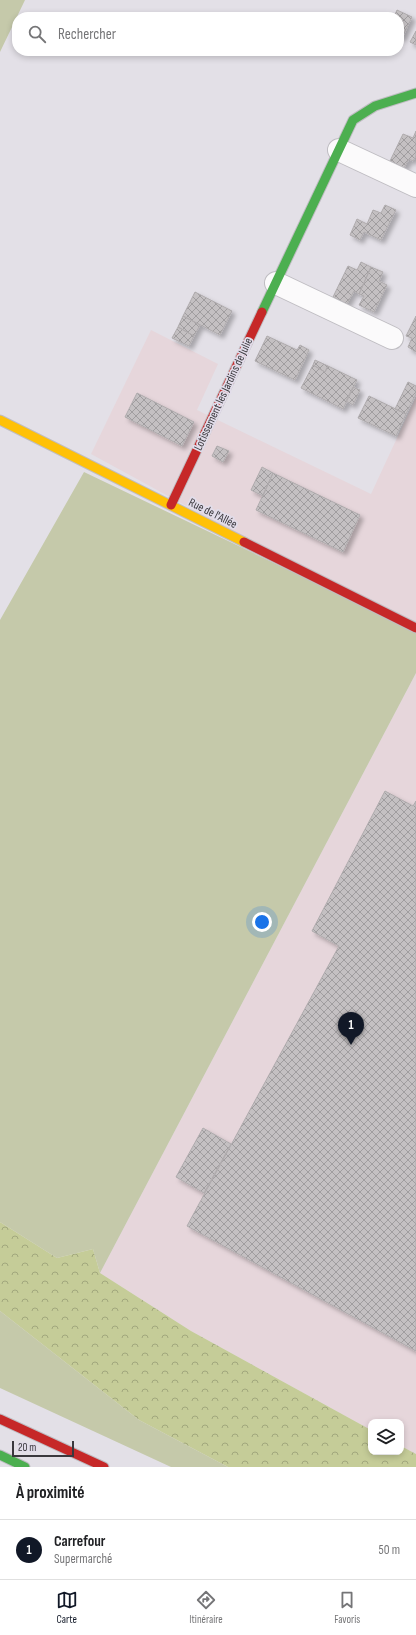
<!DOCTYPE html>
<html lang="fr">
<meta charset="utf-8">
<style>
body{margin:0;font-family:"Sofia Sans Condensed",sans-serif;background:#f2f2f2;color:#202124}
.controls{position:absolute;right:12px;bottom:12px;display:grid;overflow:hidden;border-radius:8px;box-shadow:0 2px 6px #0003}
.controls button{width:36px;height:36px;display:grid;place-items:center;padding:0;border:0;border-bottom:1px solid #e0e0e0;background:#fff;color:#202124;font:20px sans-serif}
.scale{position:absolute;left:12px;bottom:10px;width:62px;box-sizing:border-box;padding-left:4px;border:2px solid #3a383d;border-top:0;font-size:11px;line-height:14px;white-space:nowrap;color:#3a383d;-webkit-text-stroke:3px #e2ddea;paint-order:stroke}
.you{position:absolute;left:262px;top:922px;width:14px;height:14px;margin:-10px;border:3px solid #fff;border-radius:50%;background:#1a73e8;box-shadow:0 0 0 6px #1a73e833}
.badge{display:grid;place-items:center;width:26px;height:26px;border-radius:50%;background:#111827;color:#fff;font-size:13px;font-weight:700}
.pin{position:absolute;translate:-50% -33px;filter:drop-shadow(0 1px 2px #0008)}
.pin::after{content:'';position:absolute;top:21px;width:14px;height:12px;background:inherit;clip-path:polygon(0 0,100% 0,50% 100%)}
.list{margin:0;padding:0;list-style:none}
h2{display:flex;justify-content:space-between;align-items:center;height:52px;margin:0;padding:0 16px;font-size:17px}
h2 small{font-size:13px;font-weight:400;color:#757577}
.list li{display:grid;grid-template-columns:26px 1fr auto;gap:12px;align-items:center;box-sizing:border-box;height:60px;padding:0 16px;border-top:1px solid #e0e0e0}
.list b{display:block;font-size:15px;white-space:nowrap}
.list p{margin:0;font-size:13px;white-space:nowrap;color:#757577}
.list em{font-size:13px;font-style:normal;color:#757577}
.icon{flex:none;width:22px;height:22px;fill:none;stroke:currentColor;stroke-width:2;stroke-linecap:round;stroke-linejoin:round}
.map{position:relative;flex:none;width:416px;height:1467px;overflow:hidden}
.search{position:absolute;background:#fff;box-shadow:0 2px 6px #0003;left:12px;right:12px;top:12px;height:44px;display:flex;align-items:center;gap:10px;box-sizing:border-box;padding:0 14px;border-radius:16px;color:#757577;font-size:15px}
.sheet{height:112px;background:#fff}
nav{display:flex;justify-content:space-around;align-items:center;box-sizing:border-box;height:56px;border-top:1px solid #e0e0e0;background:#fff;font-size:11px;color:#757577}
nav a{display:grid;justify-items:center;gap:2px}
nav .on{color:#111827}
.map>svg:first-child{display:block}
.commercial{fill:#e6d6db}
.green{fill:#c5c9aa}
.forest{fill:url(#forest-crowns)}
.building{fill:url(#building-cross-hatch);stroke:#afabad;filter:url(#shadow)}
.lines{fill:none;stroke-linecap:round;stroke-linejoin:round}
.street-casing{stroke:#bfbdc2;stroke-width:24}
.fast-casing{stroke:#bfbdc2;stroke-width:11}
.slow-casing{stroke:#bfbdc2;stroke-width:11}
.jam-casing{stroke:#bfbdc2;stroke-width:11}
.street{stroke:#fbfafb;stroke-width:22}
.fast{stroke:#4caf50;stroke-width:9}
.slow{stroke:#ffc107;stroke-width:9}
.jam{stroke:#c62828;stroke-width:9}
.labels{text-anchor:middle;stroke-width:3.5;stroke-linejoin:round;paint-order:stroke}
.street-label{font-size:12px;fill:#3a383d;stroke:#e2ddea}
</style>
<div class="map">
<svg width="416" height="1467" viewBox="0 0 416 1467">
<defs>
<pattern id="forest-crowns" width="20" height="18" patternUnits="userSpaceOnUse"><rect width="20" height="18" fill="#c5cc98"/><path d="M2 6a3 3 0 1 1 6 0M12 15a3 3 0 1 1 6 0" fill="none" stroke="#a1a77d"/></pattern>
<pattern id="building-cross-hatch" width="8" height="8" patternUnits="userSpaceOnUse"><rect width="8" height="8" fill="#c4c0c2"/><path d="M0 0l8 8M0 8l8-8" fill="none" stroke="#a09d9f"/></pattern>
<filter id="shadow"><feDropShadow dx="3.5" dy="3.5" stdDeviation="2" flood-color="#0004"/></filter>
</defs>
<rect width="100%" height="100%" fill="#e3e0e7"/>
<path class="commercial" d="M151,330L218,364L197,410L371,494L416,397V631L91,454Z
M416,673V1454L401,1446V1422H371V1430L191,1331L100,1273Z"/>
<path class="green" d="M0,0H25L0,52Z
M84,472L416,631V673L100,1273L93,1249L57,1258L0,1222V620Z
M0,1311L139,1420L228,1467H171L0,1388Z"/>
<path class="forest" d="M0,1222L57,1258L93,1249L100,1273L191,1331L371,1430V1452H401V1446L416,1454V1467H228L139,1420L0,1311Z"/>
<path class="building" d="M397,10L412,17L402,38L399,37V17H394Z
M416,31V45L410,42Z
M416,131V156L413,161L409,159L404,168L390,161L403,134L413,138Z
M385,205L396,210L381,240L364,232L360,240L350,235L357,219L367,224L373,210L381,213Z
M361,262L371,267L359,294L354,291L347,304L333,297L348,266L357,270Z
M371,267L383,272L379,281L387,285L374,312L359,305L364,296L359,294Z
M195,292L232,311L220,335L183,316Z
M183,316L200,325L194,336L178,327Z
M416,316V352L408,347L412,338L406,336Z
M178,327L194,336L189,346L172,338Z
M267,336L297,350L300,345L309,350L295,380L255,361Z
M315,360L328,366L325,372L313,365Z
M313,365L325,372L328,366L357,380L343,409L301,388Z
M408,382L416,386V394L406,414L395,409Z
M353,387L360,390L353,405L346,401Z
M137,393L194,422L182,446L125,417Z
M369,396L406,414L396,436L358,418Z
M217,446L229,451L223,462L212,456Z
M262,467L273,473L263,496L251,490Z
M273,473L360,515L343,552L256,510Z
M385,791L413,806L416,801V1351L187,1226L339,946L312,931Z
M203,1128L231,1144L204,1193L176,1177Z"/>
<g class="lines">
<defs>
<path id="street" d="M339,150L416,186
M276,283L392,338"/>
<path id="fast" d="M262,312L353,120L375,106L416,93
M0,1455L25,1467"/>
<path id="slow" d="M0,420L244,542"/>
<path id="jam" d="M171,505L262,312
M244,542L416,628
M0,1419L104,1467"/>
</defs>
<use href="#street" class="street-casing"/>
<use href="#fast" class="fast-casing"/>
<use href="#slow" class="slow-casing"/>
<use href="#jam" class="jam-casing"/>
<use href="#street" class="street"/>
<use href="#fast" class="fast"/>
<use href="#slow" class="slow"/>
<use href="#jam" class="jam"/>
</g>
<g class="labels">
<g class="street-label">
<text transform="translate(223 394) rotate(-65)" y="4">Lotissement les Jardins de Julie</text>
<text transform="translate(213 513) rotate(27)" y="4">Rue de l'Allée</text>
</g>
</g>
</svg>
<div class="controls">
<button><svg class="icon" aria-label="layers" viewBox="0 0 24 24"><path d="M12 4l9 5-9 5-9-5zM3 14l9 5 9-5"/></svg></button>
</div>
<div class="scale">20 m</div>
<div class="you"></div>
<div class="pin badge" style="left:351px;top:1045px">1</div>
<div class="search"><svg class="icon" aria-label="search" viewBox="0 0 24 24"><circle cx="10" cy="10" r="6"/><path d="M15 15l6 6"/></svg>Rechercher</div>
</div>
<section class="sheet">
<h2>À proximité<small></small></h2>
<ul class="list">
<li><span class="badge">1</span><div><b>Carrefour</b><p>Supermarché</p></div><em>50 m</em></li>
</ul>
</section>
<nav>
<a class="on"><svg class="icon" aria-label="map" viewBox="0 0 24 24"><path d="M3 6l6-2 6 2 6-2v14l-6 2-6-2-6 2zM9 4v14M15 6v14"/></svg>Carte</a>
<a><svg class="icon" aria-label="directions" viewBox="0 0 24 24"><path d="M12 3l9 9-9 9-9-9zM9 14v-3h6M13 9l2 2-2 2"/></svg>Itinéraire</a>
<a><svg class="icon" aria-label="saved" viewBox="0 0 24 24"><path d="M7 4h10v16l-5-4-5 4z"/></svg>Favoris</a>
</nav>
